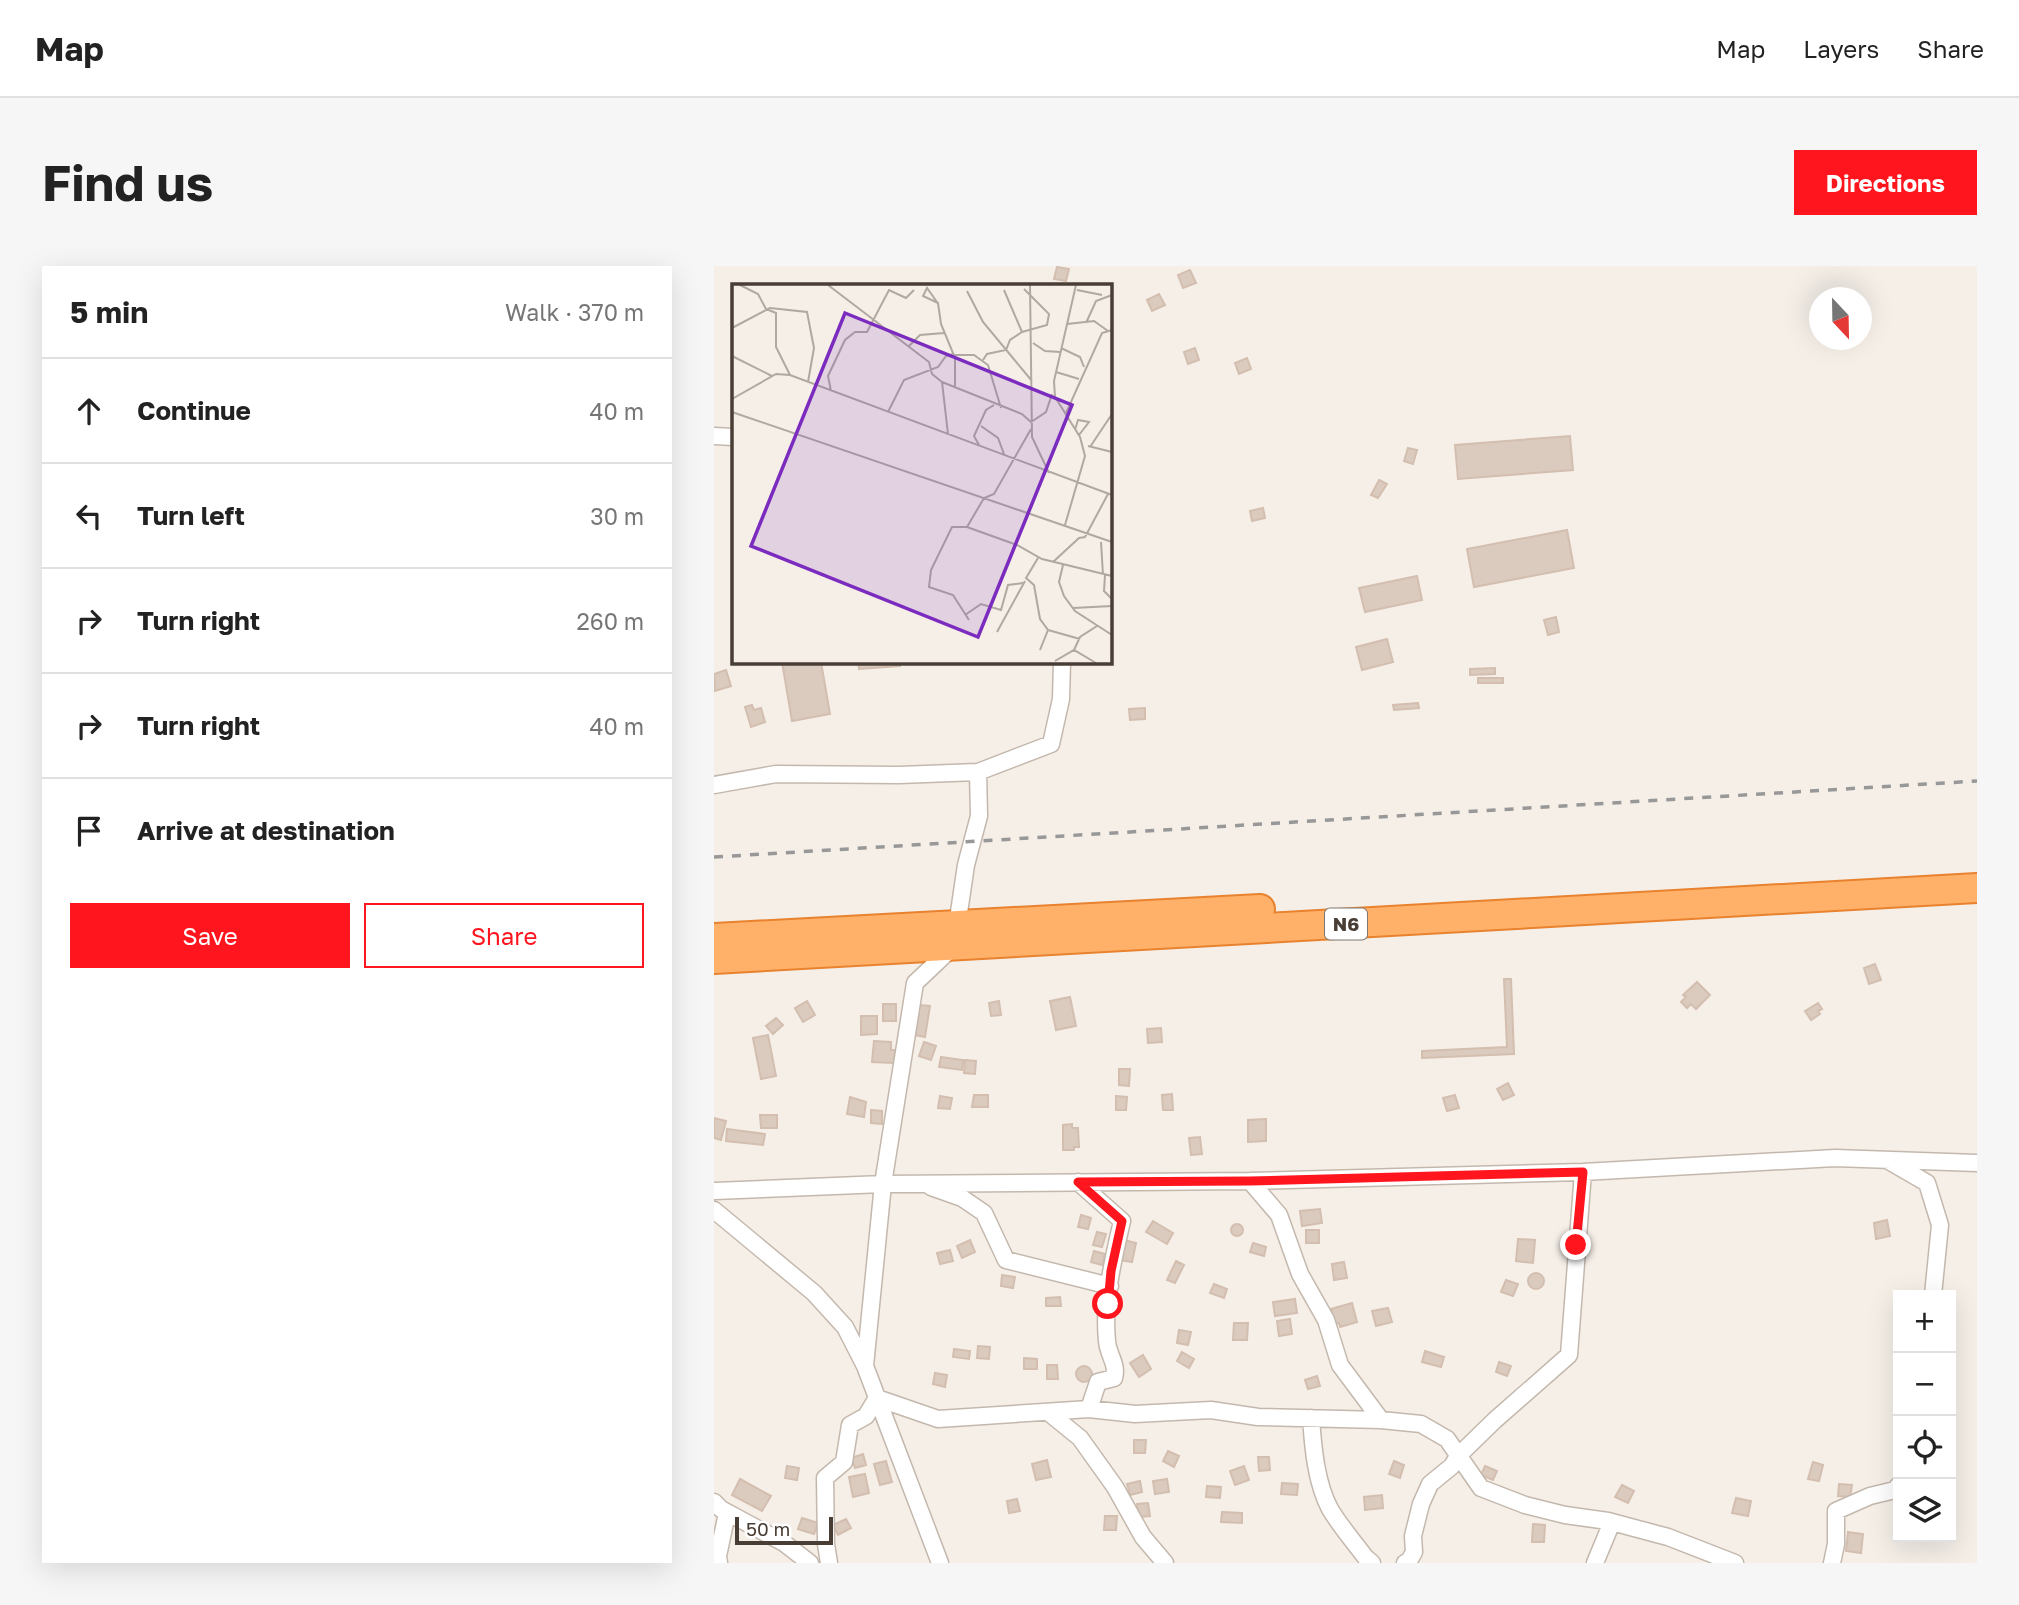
<!DOCTYPE html>
<meta charset="utf-8">
<style>
body{margin:0;font-family:"Golos Text",sans-serif;background:#f6f6f6;color:#222}
.controls{position:absolute;right:21px;bottom:21px;display:grid;overflow:hidden;border-radius:0px;box-shadow:0 7px 28px #0002}
.controls button{width:63px;height:63px;display:grid;place-items:center;padding:0;border:0;border-bottom:2px solid #e0e0e0;background:#fff;color:#222;font:35px sans-serif}
.compass{position:absolute;left:1095px;top:21px;width:63px;height:63px;border-radius:50%;background:#fff;box-shadow:0 7px 28px #0002;rotate:158deg}
.scale{position:absolute;left:21px;bottom:18px;width:98px;box-sizing:border-box;padding-left:7px;border:4px solid #493e36;border-top:0;font-size:19px;line-height:24px;white-space:nowrap;color:#493e36;-webkit-text-stroke:5px #fff;paint-order:stroke}
.stop{position:absolute;width:21px;height:21px;margin:-16px;border:5px solid #ff151d;border-radius:50%;background:#fff}
.stop.end{background:#ff151d;border-color:#fff;box-shadow:0 2px 7px #0008}
.list{margin:0;padding:0;list-style:none}
h2{display:flex;justify-content:space-between;align-items:center;height:91px;margin:0;padding:0 28px;font-size:30px}
h2 small{font-size:23px;font-weight:400;color:#767676}
.list li{display:grid;grid-template-columns:46px 1fr auto;gap:21px;align-items:center;box-sizing:border-box;height:105px;padding:0 28px;border-top:2px solid #e0e0e0}
.list b{display:block;font-size:26px;white-space:nowrap}
.list em{font-size:23px;font-style:normal;color:#767676}
.actions{display:flex;gap:14px;padding:21px 28px}
.actions a{flex:1;padding:16px 0;border:2px solid #ff151d;border-radius:0px;text-align:center;font-size:24px;color:#ff151d}
.actions .main{background:#ff151d;color:#fff}
.icon{flex:none;width:38px;height:38px;fill:none;stroke:currentColor;stroke-width:2;stroke-linecap:round;stroke-linejoin:round}
.map{position:relative;flex:none;width:1263px;height:1297px;overflow:hidden;border-radius:0px}
header{display:flex;align-items:center;gap:42px;box-sizing:border-box;height:98px;padding:0 35px;background:#fff;border-bottom:2px solid #e0e0e0}
header strong{font-size:33px}
nav{display:flex;gap:38px;margin-inline-start:auto;font-size:24px}
.intro{display:flex;align-items:center;justify-content:space-between;box-sizing:border-box;height:168px;padding:0 42px}
h1{margin:0;font-size:49px}
.button{padding:18px 32px;border-radius:0px;background:#ff151d;color:#fff;font-size:24px;font-weight:700}
main{display:flex;gap:42px;padding:0 42px}
aside{flex:1;background:#fff;border-radius:0px;box-shadow:0 7px 28px #0002}
.map>svg:first-child{display:block}
.building{fill:#dbcbbf;stroke:#d3beaf;stroke-width:2}
.lines{fill:none;stroke-linecap:round;stroke-linejoin:round}
.street-casing{stroke:#c4b8ad;stroke-width:19}
.highway-casing{stroke:#e9822e;stroke-width:32}
.street{stroke:#fff;stroke-width:16}
.highway{stroke:#ffb169;stroke-width:28}
.rail{stroke:#989898;stroke-width:3.5;stroke-dasharray:9 9;stroke-linecap:butt}
.route{stroke:#ff151d;stroke-width:9}
.labels{text-anchor:middle;stroke-width:6;stroke-linejoin:round;paint-order:stroke}
.shield{fill:#fff;stroke:#807872;stroke-width:2}
.shield-label{font-size:19px;font-weight:bold;fill:#493e36}
.inset-road{fill:none;stroke:#b0a8a1;stroke-width:2}
.view{fill:#7b2cbf;fill-opacity:0.15;stroke:#7b2cbf;stroke-width:3.5}
.inset-edge{fill:none;stroke:#493e36;stroke-width:3.5}
</style>
<header>
<strong>Map</strong>
<nav><a>Map</a><a>Layers</a><a>Share</a></nav>
</header>
<div class="intro"><h1>Find us</h1><a class="button">Directions</a></div>
<main>
<aside>
<h2>5 min<small>Walk · 370 m</small></h2>
<ul class="list">
<li><svg class="icon" aria-label="ahead" viewBox="0 0 24 24"><path d="M12 20V5M6 11l6-6 6 6"/></svg><div><b>Continue</b></div><em>40 m</em></li>
<li><svg class="icon" aria-label="left" viewBox="0 0 24 24"><path d="M17 20v-9H6M10 6l-5 5 5 5"/></svg><div><b>Turn left</b></div><em>30 m</em></li>
<li><svg class="icon" aria-label="right" viewBox="0 0 24 24"><path d="M7 20v-9h11M14 6l5 5-5 5"/></svg><div><b>Turn right</b></div><em>260 m</em></li>
<li><svg class="icon" aria-label="right" viewBox="0 0 24 24"><path d="M7 20v-9h11M14 6l5 5-5 5"/></svg><div><b>Turn right</b></div><em>40 m</em></li>
<li><svg class="icon" aria-label="arrive" viewBox="0 0 24 24"><path d="M6 21V4h12l-3 4 3 4H6"/></svg><div><b>Arrive at destination</b></div></li>
</ul>
<div class="actions"><a class="main">Save</a><a>Share</a></div>
</aside>
<div class="map">
<svg width="1263" height="1297" viewBox="0 0 1263 1297">
<rect width="100%" height="100%" fill="#f5efe8"/>
<path class="building" d="M343,1L355,3L352,15L340,13Z
M476,4L482,17L469,22L464,9Z
M445,28L451,39L438,45L433,34Z
M481,82L485,94L474,98L470,86Z
M533,92L537,103L525,108L521,97Z
M856,170L859,204L744,213L741,179Z
M694,182L703,184L699,198L690,195Z
M665,214L673,218L664,232L657,229Z
M549,242L551,252L538,255L536,245Z
M853,264L860,302L760,321L753,283Z
M703,310L708,334L651,346L645,322Z
M842,351L845,366L834,369L830,354Z
M673,373L679,396L648,404L642,381Z
M68,396H107L116,448L78,455Z
M144,396H186V400L145,403Z
M781,402V408L756,409V403Z
M12,404L17,420L1,425L0,408Z
M764,412H789V417H764Z
M704,437L705,442L680,444L679,439Z
M38,439L40,444L47,442L51,456L37,461L31,441Z
M431,442V453L416,454L415,443Z
M1161,698L1167,714L1155,718L1150,702Z
M790,713H797L800,788L708,792V785L793,781Z
M983,716L996,729L982,743L977,738L973,742L967,736L972,731L969,729Z
M356,731L362,760L342,764L336,735Z
M93,735L101,749L89,756L81,742Z
M285,735L287,749L277,750L275,737Z
M1104,737L1108,743L1104,745L1106,748L1097,754L1091,745Z
M169,738H182V755H169Z
M205,739L216,740L211,771L200,769Z
M147,750H163V768L147,769Z
M62,752L69,759L59,768L52,760Z
M447,762L448,776L434,777L433,763Z
M54,769L62,810L47,813L39,772Z
M160,775L177,776V784H181L180,797L158,796Z
M210,776L222,780L217,794L205,790Z
M227,791L249,794L248,804L225,801Z
M251,794L262,795L261,808L250,807Z
M405,803H416L415,820L405,819Z
M794,817L800,829L789,834L783,823Z
M458,828L459,844H449L448,829Z
M260,829H274V841H258Z
M741,829L745,842L733,845L729,832Z
M226,830L238,832L236,843L224,842Z
M402,830L413,831L412,844H402Z
M136,831L152,836L150,851L133,848Z
M157,844L168,845V858L157,857Z
M46,849H63V862H47Z
M0,852L12,855L7,874L0,872Z
M552,853V875L534,876V854Z
M358,858V862H364L365,881H360V884H349V859Z
M13,863L51,868L49,879L12,875Z
M486,871L488,888L477,889L475,872Z
M606,943L608,957L588,960L586,945Z
M367,949L377,952L374,963L364,961Z
M1173,954L1176,970L1162,973L1160,957Z
M439,955L459,967L453,978L432,966Z
M517 964a6 6 0 1 1 12 0a6 6 0 1 1-12 0Z
M592,964H605V977H592Z
M383,966L392,968L388,981L379,979Z
M804,973L821,974L819,997L802,995Z
M256,974L261,986L248,992L243,980Z
M410,974L422,977L418,996L405,994Z
M539,977L552,981L550,990L536,986Z
M236,984L239,995L226,998L223,987Z
M380,985L391,988L388,999L377,996Z
M462,995L470,999L461,1017L453,1014Z
M630,996L633,1012L620,1014L618,998Z
M814 1015a8 8 0 1 1 16 0a8 8 0 1 1-16 0Z
M288,1009L301,1011L299,1022L287,1020Z
M792,1014L804,1018L799,1030L787,1026Z
M500,1018L513,1023L510,1032L496,1027Z
M346,1031L347,1040H332V1032Z
M581,1033L583,1047L561,1050L559,1036Z
M638,1037L643,1056L626,1061L625,1057L621,1058L617,1043Z
M674,1042L678,1056L662,1060L658,1045Z
M576,1053L578,1068L565,1070L563,1055Z
M520,1057H534L533,1074H519Z
M465,1064L477,1066L474,1079L463,1077Z
M264,1080L276,1081L275,1093L263,1092Z
M240,1083L256,1085L255,1093L239,1091Z
M711,1085L730,1091L727,1101L708,1096Z
M468,1086L480,1093L475,1102L463,1095Z
M429,1089L437,1103L425,1111L416,1097Z
M310,1092L323,1093V1103H310Z
M785,1096L797,1100L793,1110L782,1106Z
M333,1099H343L344,1113H333Z
M362 1108a8 8 0 1 1 16 0a8 8 0 1 1-16 0Z
M221,1107L233,1109L231,1121L219,1118Z
M603,1110L606,1120L594,1123L591,1114Z
M420,1174H432L431,1187H420Z
M454,1185L465,1190L460,1201L449,1195Z
M149,1188L152,1199L141,1202L137,1192Z
M544,1191H555L556,1204L545,1205Z
M333,1194L337,1211L322,1214L318,1198Z
M172,1195L178,1216L166,1219L160,1198Z
M680,1195L690,1199L686,1212L675,1208Z
M1099,1196L1109,1199L1105,1215L1094,1213Z
M73,1200L85,1202L83,1214L71,1212Z
M530,1200L535,1214L521,1219L516,1205Z
M771,1200L783,1205L779,1214L767,1209Z
M151,1208L155,1227L139,1231L135,1211Z
M26,1213L57,1230L48,1245L18,1229Z
M453,1213L455,1226L441,1228L439,1215Z
M426,1215L428,1226L416,1229L413,1218Z
M568,1217L584,1218L583,1229L567,1228Z
M1125,1218L1138,1219L1136,1231L1124,1230Z
M908,1219L920,1225L914,1237L901,1231Z
M493,1220L507,1221L506,1232L492,1231Z
M668,1229L669,1242L651,1244L650,1231Z
M1022,1232L1037,1235L1034,1250L1018,1247Z
M303,1233L306,1245L295,1247L293,1235Z
M434,1237L436,1250L424,1251L423,1238Z
M508,1246L528,1247V1257L507,1256Z
M391,1250H403L402,1264H390Z
M88,1252L104,1257L100,1268L84,1263Z
M132,1253L137,1262L124,1269L119,1259Z
M819,1258L831,1259L830,1276H818Z
M1134,1266L1149,1268L1147,1287L1132,1285Z"/>
<g class="lines">
<defs>
<path id="street" d="M0,170L19,171
M0,519L62,508L185,509L264,506L337,478L347,433L348,396
M1175,895L1213,917L1226,959L1219,1029
M536,915L565,949L586,1008L612,1054L626,1099L667,1154L707,1158L733,1173L767,1222L811,1239L851,1249L894,1255L954,1271L1021,1297
M364,916L408,955C399,994 389,1035 393,1075C394,1089 404,1098 400,1112L384,1116L375,1143
M217,921L248,932L270,947L292,994L396,1020
M0,925L169,918L536,915L869,906L1121,892L1263,897
M0,944L100,1027L131,1061L151,1100L226,1297
M151,1100L169,918L201,717L240,680L252,599L265,550L264,506
M334,1146L366,1172L401,1221L429,1271L451,1297
M597,1152C599,1181 602,1217 616,1243C626,1260 640,1276 652,1292L658,1297
M0,1236L7,1243L70,1277L96,1297
M5,1297L4,1290L13,1247
M115,1297L112,1278L111,1212L130,1196L136,1159L152,1150L163,1132L224,1153L375,1143L421,1148L497,1144L544,1151L667,1154
M691,1297L695,1295L700,1286L699,1270L707,1238L716,1218L738,1200L744,1190L781,1154L855,1089L869,906
M881,1297L898,1256
M1118,1297L1122,1278V1245L1156,1230L1181,1224L1184,1220"/>
<path id="highway" d="M0,672L546,643
M0,693L1263,622"/>
</defs>
<use href="#street" class="street-casing"/>
<use href="#highway" class="highway-casing"/>
<use href="#street" class="street"/>
<use href="#highway" class="highway"/>
<path class="rail" d="M0,591L1263,515"/>
</g>
<g class="lines">
<path class="route" d="M394,1038L397,1005L408,955L364,916L536,915L869,906L862,979"/>
</g>
<g class="labels">
<rect class="shield" x="611" y="642.5" width="42" height="31" rx="5"/>
<g class="shield-label">
<text x="632" y="665">N6</text>
</g>
</g>
<g transform="translate(18 18)">
<rect width="380" height="380" fill="#f5efe8"/>
<path class="inset-road" d="M8,1L26,10L34,25L44,29V63L58,91M96,1L197,78L200,90L210,98L216,150M298,1L300,153L317,189M272,6L290,48L315,41L317,30L292,5M345,6L370,11M235,7L251,38L300,97M205,18L195,4L191,12L206,19L209,40L223,74V103M354,39L364,17L380,11M335,40L362,37L376,47M0,44L38,24L75,28L82,64L76,98M301,59L313,67L328,68M380,59V83M176,63L188,51L212,49M329,64L348,73L352,83M221,71H242L256,81L269,124M0,72L40,92M251,76L255,70L274,66L278,56L290,48M324,88L347,95M210,98L290,130L299,138L314,128L320,110M99,107L96,92L113,56L123,48H135L157,6L174,14L182,6M0,115L44,90L58,91L380,211M0,128L380,258M156,128L172,96L206,83L214,72L221,70M334,129L370,49L380,46M380,134V163M249,142L266,154L272,170M343,146L346,136L357,138L347,151M247,161L242,152L254,126L262,121M356,162L380,168M358,163L380,130M333,241L353,172L348,153L323,113L322,97L344,1M235,243L252,214L262,210L299,145M369,258L371,291M306,274L294,294L302,301L308,335L316,346L308,366M321,278L347,254L353,253L376,210M331,281L327,298L332,312L343,327L380,351M373,291L372,307L380,315M341,324L380,322M233,331L249,320L269,326L276,301L291,299M237,336L221,311L197,303L199,286L220,243H235L285,261L310,275L380,292M316,346L348,355M265,348L293,297M342,366L348,353L365,342M323,377L342,366L364,379"/>
<path class="view" d="M113,29L340,121L246,353L19,262Z"/>
<rect width="380" height="380" class="inset-edge"/>
</g>
</svg>
<div class="controls">
<button>+</button>
<button>−</button>
<button><svg class="icon" aria-label="locate" viewBox="0 0 24 24"><circle cx="12" cy="12" r="6"/><path d="M12 2v4M12 18v4M2 12h4M18 12h4"/></svg></button>
<button><svg class="icon" aria-label="layers" viewBox="0 0 24 24"><path d="M12 4l9 5-9 5-9-5zM3 14l9 5 9-5"/></svg></button>
</div>
<svg class="compass" viewBox="-18 -18 36 36"><path d="M0-13l5 13h-10z" fill="#e53935"/><path d="M0 13l5-13h-10z" fill="#767676"/></svg>
<div class="scale">50 m</div>
<div class="stop" style="left:394px;top:1038px"></div>
<div class="stop end" style="left:862px;top:979px"></div>
</div>
</main>
